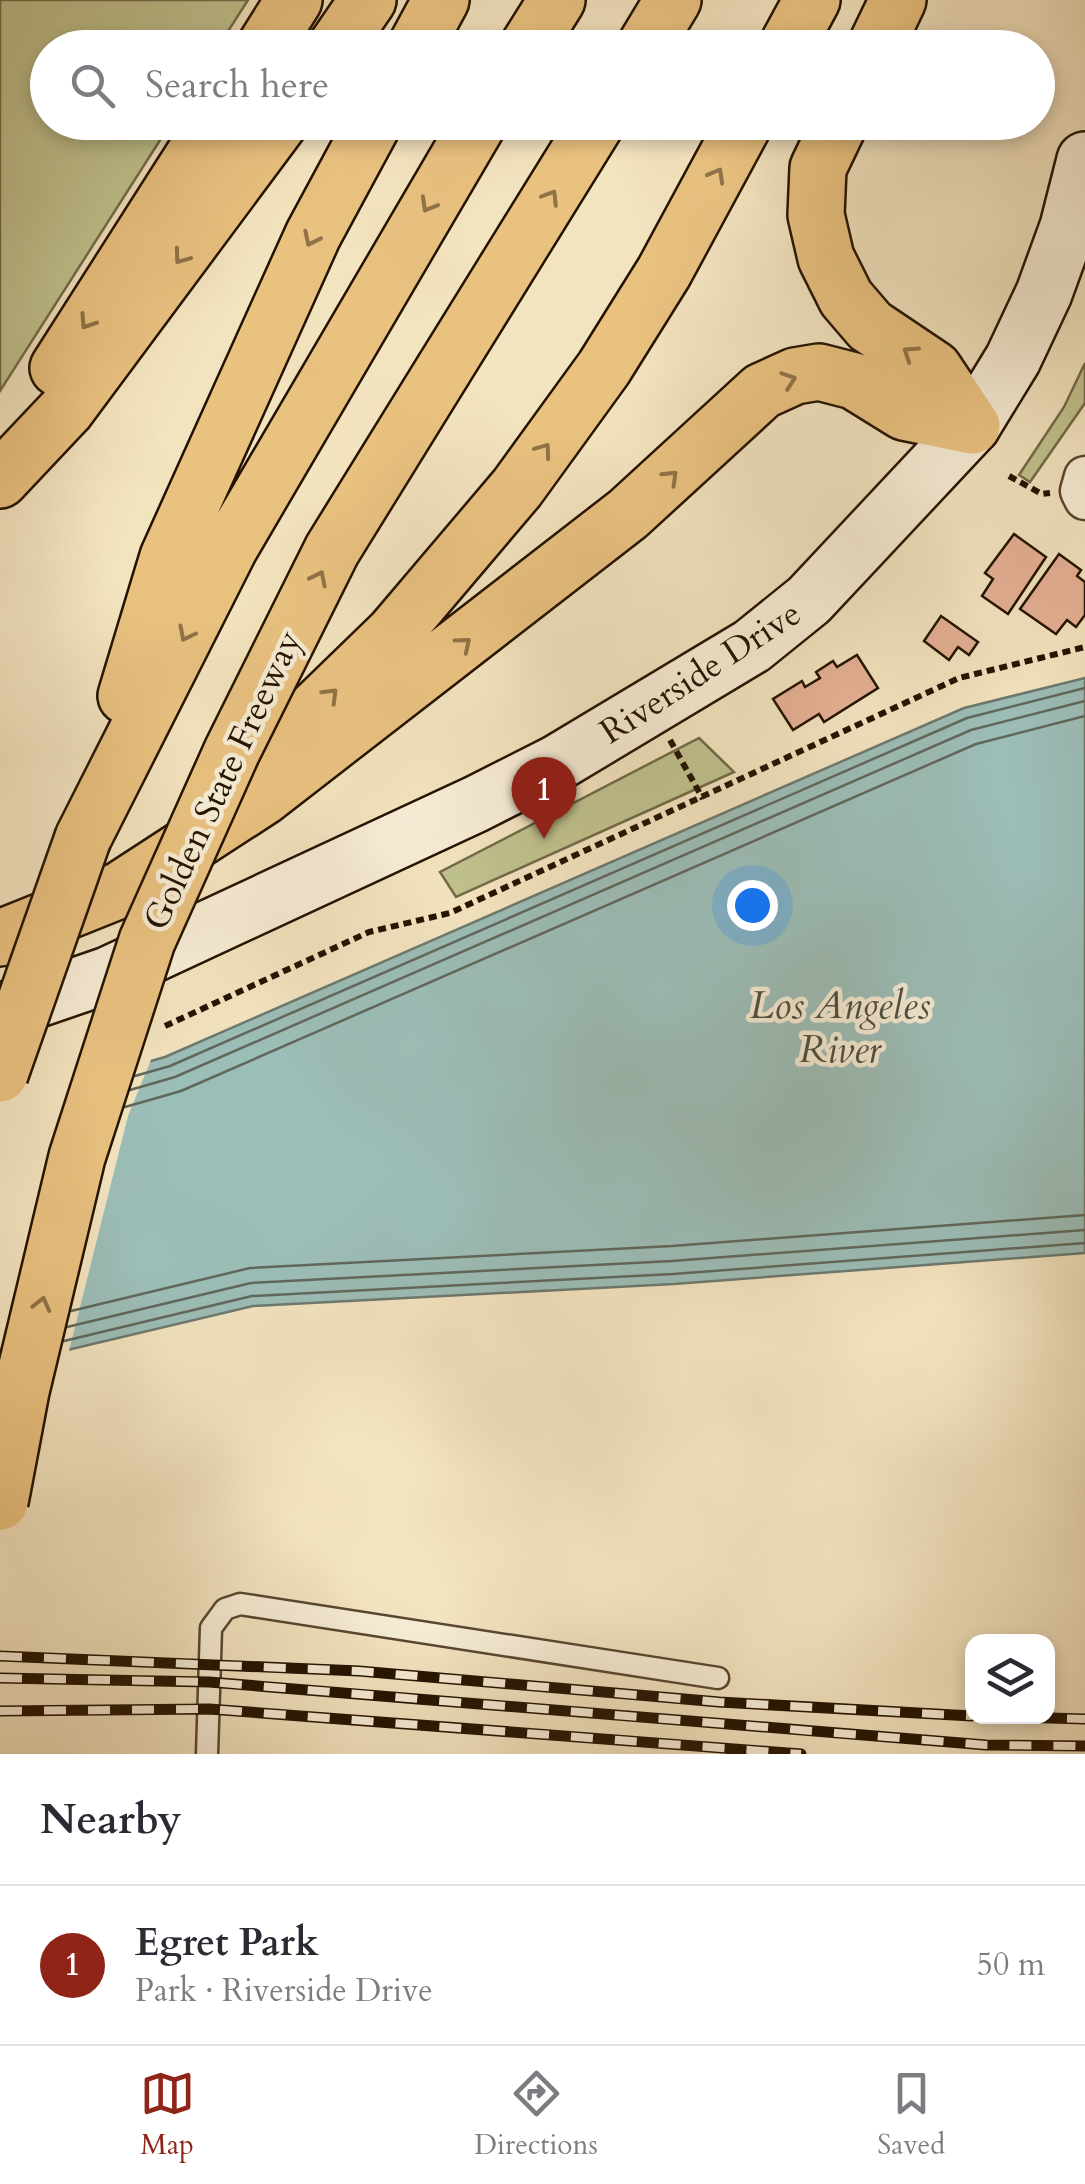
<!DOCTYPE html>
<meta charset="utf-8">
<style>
body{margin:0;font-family:Cardo,serif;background:#f7f7f7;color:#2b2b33}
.controls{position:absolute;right:30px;bottom:30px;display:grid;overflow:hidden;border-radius:20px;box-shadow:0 5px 15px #0003}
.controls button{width:90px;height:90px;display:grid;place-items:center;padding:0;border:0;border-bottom:2px solid #e1e1e2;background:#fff;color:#2b2b33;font:50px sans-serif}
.you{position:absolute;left:752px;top:905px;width:35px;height:35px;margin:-25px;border:8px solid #fff;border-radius:50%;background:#1a73e8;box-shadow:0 0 0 15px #1a73e833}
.badge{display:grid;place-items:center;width:65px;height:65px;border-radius:50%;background:#8f2418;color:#fff;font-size:32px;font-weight:700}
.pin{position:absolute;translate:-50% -82px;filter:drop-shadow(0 2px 5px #0008)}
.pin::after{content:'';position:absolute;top:52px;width:35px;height:30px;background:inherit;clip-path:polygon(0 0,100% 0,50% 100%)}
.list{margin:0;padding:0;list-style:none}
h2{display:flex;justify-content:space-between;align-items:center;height:130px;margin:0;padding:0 40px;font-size:42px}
h2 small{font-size:32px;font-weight:400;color:#7c7c81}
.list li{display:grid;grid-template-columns:65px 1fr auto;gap:30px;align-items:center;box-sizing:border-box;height:160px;padding:0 40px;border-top:2px solid #e1e1e2}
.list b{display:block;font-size:38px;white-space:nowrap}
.list p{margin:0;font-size:32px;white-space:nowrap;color:#7c7c81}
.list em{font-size:32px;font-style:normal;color:#7c7c81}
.icon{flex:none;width:55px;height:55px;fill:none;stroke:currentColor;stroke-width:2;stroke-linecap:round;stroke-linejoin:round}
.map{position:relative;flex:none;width:1085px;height:1754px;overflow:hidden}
.search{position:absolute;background:#fff;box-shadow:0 5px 15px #0003;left:30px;right:30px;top:30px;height:110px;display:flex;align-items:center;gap:25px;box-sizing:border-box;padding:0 35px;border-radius:55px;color:#7c7c81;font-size:38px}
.sheet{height:290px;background:#fff}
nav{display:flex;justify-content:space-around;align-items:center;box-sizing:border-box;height:140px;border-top:2px solid #e1e1e2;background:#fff;font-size:28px;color:#7c7c81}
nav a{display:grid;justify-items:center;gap:5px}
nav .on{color:#8f2418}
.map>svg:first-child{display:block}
.green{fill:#c0c28e;stroke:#726a48;stroke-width:2.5}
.water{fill:#9cbeb8;stroke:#6c796f;stroke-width:2.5}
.pier{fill:#f3e4c0}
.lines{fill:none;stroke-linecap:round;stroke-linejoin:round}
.shore{stroke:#60685c;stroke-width:2.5}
.building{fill:#e5b095;stroke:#231201;stroke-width:2.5}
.service-casing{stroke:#574631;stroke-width:25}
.minor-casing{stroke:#574631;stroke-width:45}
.secondary-casing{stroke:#231201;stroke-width:60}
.motorway-casing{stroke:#231201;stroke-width:60}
.path{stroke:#231201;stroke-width:6;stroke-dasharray:8 5;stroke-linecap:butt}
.service{stroke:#f7edd6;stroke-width:20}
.minor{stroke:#f7edd6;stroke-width:40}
.secondary{stroke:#f7edd6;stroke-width:55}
.motorway{stroke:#eac280;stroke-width:55}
.rail-casing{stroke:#231201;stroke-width:11}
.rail{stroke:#f7edd6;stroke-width:8;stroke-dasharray:22;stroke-linecap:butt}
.motorway-bridge-casing{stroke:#231201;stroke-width:60;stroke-linecap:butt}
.motorway-bridge{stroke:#eac280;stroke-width:55}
.oneway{stroke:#907347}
.labels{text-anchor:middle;stroke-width:9;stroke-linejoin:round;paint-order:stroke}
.street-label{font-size:35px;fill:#231201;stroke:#f7edd6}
.water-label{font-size:38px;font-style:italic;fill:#4d4e41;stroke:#f7edd6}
</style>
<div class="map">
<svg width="1085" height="1754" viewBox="0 0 1085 1754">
<rect width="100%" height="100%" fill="#f3e4c0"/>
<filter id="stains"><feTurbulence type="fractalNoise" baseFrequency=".002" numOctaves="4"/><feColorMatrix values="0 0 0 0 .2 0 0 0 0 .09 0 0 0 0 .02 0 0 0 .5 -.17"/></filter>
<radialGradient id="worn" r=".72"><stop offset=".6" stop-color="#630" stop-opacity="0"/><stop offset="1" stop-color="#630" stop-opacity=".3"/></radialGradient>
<path class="green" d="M0,0H248L218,47L48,48V122L171,123L0,391Z
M1085,363V403L1030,482L1019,475L1064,407Z
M699,738L734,772L456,897L440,872Z"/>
<path class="water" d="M1085,678V1253L674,1284L253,1306L0,1366V1104L165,1057L964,708Z"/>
<path class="pier" d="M153,1055L128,1116L68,1355L0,1371V1098Z"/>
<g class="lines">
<path class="shore" d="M135,1076L170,1066L967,718L1085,688
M130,1090L175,1077L971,730L1085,701
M125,1107L181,1091L976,744L1085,716
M71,1311L250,1268L672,1246L1085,1215
M67,1327L251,1283L672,1261L1085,1230
M64,1341L252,1296L673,1274L1085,1243"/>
</g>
<path class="building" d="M1014,534L1046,557L1008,614L982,596L993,579L985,573Z
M1059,554L1081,570L1077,576L1085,582V615L1076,627L1067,620L1056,634L1020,609Z
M941,616L978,642L969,655L958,647L949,660L924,641Z
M857,655L878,688L824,722L819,714L793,730L773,699L802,681L805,687L820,678L816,672L833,661L837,667Z"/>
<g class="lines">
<defs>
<path id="service" d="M207,1754L211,1628L225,1609L240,1604L718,1678"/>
<path id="minor" d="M1085,477L1081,491L1085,499"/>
<path id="secondary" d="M0,1012L108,975L476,804L557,763L752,646L809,600L972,426L1013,359L1044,293L1068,227L1085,160"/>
<path id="motorway" d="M264,48L294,0
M335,48L368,0
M415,48L441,0
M527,48L557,0
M644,48L673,0
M786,48L812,0
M875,48L898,0
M840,122L818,168L816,215L826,258L846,298L870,326L934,369L972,426
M58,368L215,122
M444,369L597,122
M0,480L66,410L280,122
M126,696L168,557L313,235L374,122
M263,760L394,633L517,488L604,368L664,272L745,122
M83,838L230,547L479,122
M0,938L120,890L263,797L628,514L762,391L795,376L819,372L854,381L904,412L972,426"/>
</defs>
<use href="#service" class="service-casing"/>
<use href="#minor" class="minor-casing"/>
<use href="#secondary" class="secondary-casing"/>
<use href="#motorway" class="motorway-casing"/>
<path class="path" d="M1009,476L1042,494L1050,493
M670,740L703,799
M165,1026L369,932L450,913L959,678L1085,647"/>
<use href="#service" class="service"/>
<use href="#minor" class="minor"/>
<use href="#secondary" class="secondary"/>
<use href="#motorway" class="motorway"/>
<defs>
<path id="rail" d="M0,1656L359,1671L719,1702L972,1716
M0,1678L209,1682L986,1745L1085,1746
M0,1711L209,1709L801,1754
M979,1716L1085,1719"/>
</defs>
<use href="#rail" class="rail-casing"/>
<use href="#rail" class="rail"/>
<defs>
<path id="motorway-bridge" d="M0,1074L83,838
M0,1502L21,1391L77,1157L147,941L232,751L332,550L444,369"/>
</defs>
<use href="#motorway-bridge" class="motorway-bridge-casing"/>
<use href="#motorway-bridge" class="motorway-bridge"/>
</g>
<defs><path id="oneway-chevron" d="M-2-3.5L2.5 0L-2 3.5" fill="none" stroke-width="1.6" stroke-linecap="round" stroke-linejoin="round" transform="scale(2.5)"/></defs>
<g class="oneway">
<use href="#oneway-chevron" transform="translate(717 175) rotate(-61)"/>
<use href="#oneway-chevron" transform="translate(551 197) rotate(-58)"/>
<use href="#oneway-chevron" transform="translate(428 205) rotate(120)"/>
<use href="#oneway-chevron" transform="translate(311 239) rotate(116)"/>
<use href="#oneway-chevron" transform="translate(181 257) rotate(126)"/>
<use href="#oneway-chevron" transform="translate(87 322) rotate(123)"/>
<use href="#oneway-chevron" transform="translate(910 353) rotate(-146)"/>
<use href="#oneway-chevron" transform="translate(789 380) rotate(-19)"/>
<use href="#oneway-chevron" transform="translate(544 450) rotate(-54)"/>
<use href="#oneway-chevron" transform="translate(671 477) rotate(-44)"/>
<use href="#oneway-chevron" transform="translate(319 578) rotate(-64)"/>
<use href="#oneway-chevron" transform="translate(186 634) rotate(117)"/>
<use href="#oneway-chevron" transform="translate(464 644) rotate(-40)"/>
<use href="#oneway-chevron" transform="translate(331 695) rotate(-45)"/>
<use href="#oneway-chevron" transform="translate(42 1304) rotate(-76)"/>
</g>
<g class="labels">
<g class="street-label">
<text transform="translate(700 672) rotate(-33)" y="12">Riverside Drive</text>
<text transform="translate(222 780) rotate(-65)" y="12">Golden State Freeway</text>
</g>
<g class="water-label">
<text x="840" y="1018">Los Angeles<tspan x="840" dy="44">River</tspan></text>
</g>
</g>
<rect width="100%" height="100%" filter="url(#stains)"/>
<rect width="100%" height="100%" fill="url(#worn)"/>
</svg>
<div class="controls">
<button><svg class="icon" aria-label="layers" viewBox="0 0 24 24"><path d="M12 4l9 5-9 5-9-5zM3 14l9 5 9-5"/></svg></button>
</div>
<div class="you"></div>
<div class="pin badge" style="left:544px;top:839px">1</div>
<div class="search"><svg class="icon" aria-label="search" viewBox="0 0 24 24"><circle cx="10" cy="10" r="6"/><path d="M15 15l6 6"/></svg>Search here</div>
</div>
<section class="sheet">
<h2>Nearby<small></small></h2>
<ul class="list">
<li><span class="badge">1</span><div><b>Egret Park</b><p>Park · Riverside Drive</p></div><em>50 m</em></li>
</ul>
</section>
<nav>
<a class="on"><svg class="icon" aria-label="map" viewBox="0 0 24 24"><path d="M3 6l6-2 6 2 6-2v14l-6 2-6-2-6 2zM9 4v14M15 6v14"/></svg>Map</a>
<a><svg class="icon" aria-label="directions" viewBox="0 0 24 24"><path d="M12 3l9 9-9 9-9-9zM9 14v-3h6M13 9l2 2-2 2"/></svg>Directions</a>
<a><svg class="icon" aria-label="saved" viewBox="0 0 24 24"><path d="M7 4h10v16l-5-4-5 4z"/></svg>Saved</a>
</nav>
